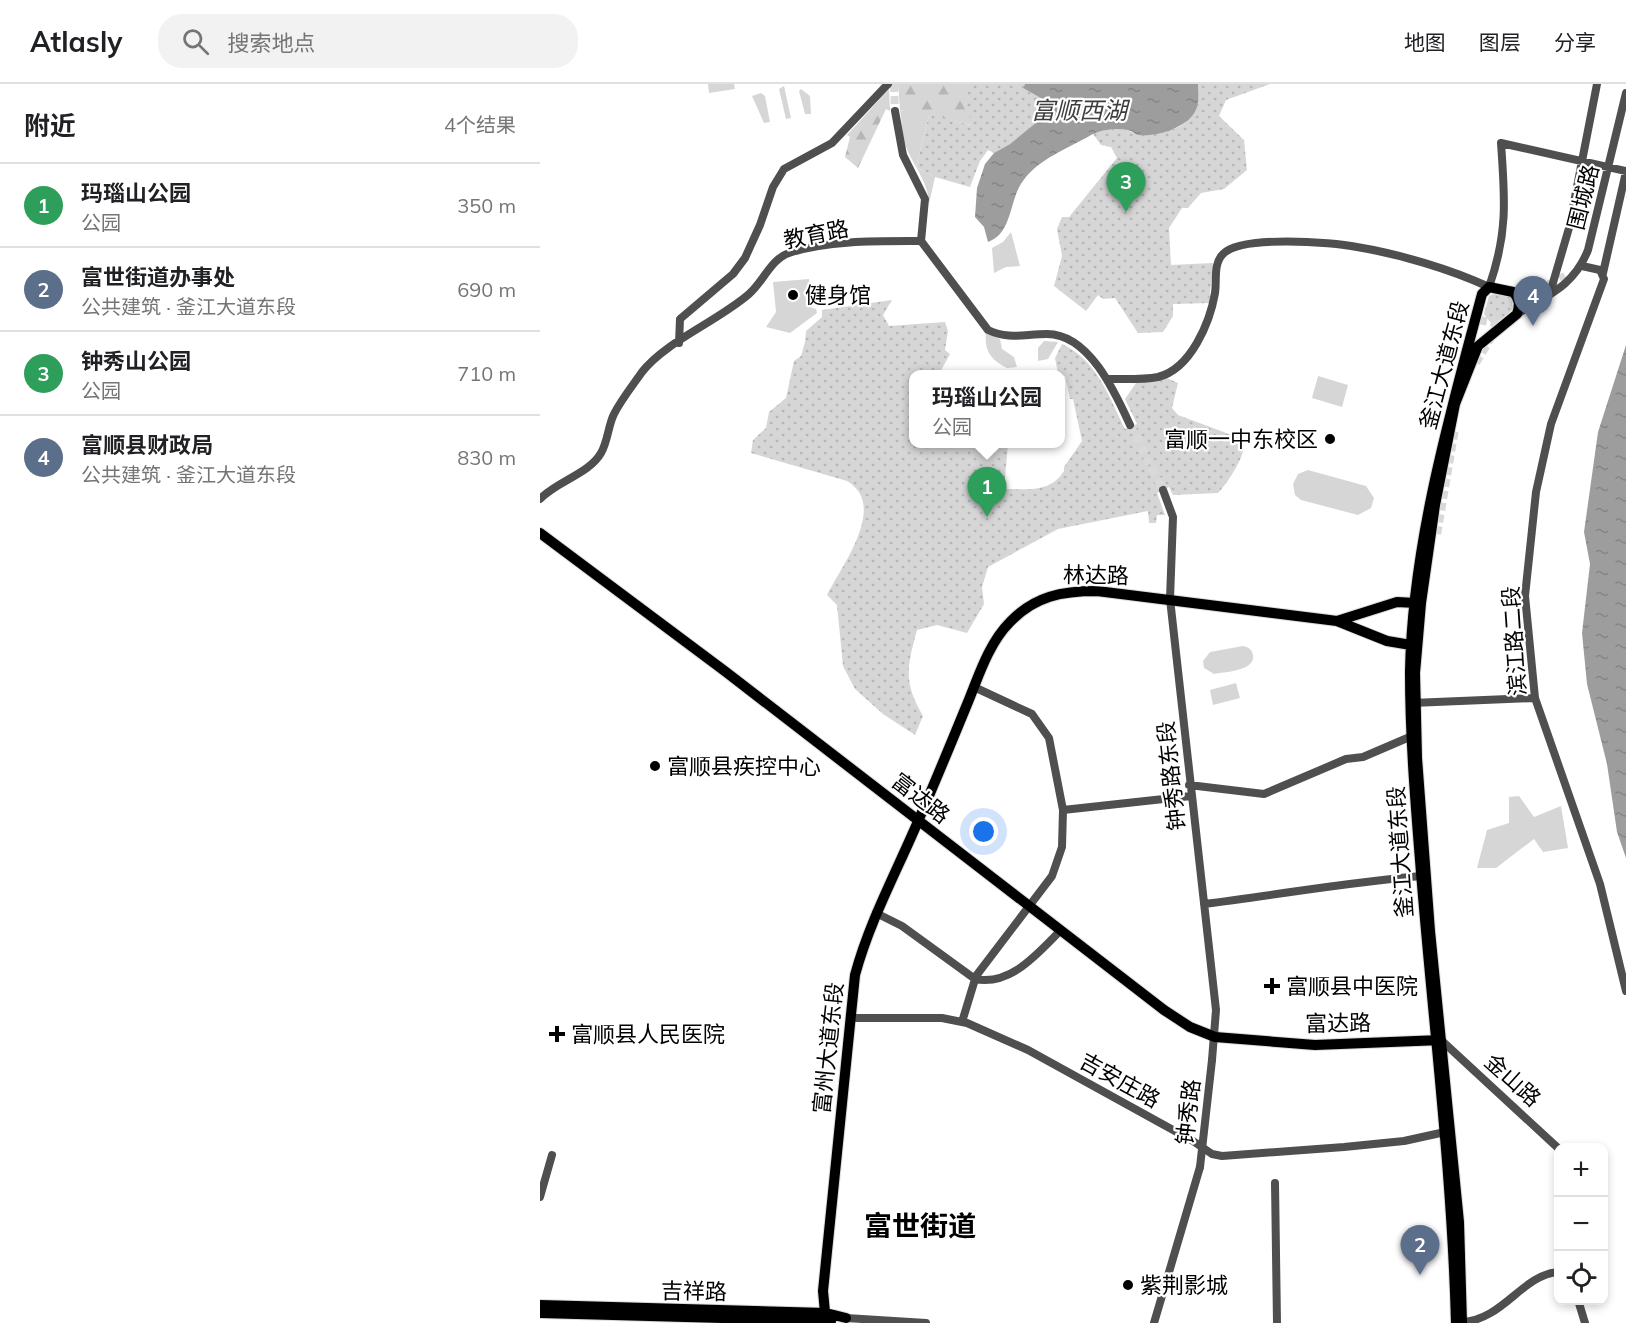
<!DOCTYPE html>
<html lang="zh">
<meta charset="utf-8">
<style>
body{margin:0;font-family:Mulish,"Noto Sans SC",sans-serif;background:#f2f2f2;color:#202124}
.controls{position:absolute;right:18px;bottom:18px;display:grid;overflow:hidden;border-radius:12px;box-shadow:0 3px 9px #0003}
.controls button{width:54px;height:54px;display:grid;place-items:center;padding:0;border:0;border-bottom:2px solid #e0e0e0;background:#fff;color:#202124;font:30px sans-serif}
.you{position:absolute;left:444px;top:748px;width:21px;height:21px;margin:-15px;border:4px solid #fff;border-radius:50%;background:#1a73e8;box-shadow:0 0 0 9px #1a73e833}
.badge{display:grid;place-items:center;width:39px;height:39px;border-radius:50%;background:#000;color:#fff;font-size:20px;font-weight:700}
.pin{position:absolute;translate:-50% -50px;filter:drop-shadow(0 2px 3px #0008)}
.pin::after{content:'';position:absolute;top:32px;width:21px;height:18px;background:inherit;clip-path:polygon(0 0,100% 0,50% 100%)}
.popup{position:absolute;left:369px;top:286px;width:156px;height:78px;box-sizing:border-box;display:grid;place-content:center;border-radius:12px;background:#fff;filter:drop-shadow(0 2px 4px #0005);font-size:20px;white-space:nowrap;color:#757577}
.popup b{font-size:22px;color:#202124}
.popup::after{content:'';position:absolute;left:50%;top:100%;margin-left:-12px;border:12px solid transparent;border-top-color:#fff}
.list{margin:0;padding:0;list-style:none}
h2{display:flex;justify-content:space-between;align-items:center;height:78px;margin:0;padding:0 24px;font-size:26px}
h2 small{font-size:20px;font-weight:400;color:#757577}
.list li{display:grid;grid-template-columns:39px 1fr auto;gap:18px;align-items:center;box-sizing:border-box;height:84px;padding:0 24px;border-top:2px solid #e0e0e0}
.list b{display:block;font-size:22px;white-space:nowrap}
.list p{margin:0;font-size:20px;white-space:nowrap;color:#757577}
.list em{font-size:20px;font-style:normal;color:#757577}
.icon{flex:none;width:33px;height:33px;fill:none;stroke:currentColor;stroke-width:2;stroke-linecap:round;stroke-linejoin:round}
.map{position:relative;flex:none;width:1086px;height:1239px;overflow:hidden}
header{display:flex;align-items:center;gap:36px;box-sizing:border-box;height:84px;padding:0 30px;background:#fff;border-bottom:2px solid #e0e0e0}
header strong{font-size:28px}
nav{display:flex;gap:33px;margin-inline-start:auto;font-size:21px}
.search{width:420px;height:54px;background:#f2f2f2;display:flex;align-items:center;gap:15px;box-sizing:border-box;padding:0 21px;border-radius:24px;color:#757577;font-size:22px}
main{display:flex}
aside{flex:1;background:#fff}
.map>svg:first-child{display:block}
.grass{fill:#d6d6d6}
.forest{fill:url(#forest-firs)}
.park{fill:url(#park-dots)}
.water{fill:url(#water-ripples)}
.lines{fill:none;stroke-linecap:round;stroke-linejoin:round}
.minor-tunnel{stroke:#d9d9d9;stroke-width:8;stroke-dasharray:8 4;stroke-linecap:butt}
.major-casing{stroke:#dbdbdb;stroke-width:12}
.minor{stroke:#4f4f4f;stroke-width:8}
.major{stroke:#000;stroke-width:10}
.minor-bridge{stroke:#4f4f4f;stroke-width:8}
.poi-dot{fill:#000;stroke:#fff;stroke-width:2}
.labels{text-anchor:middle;stroke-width:4.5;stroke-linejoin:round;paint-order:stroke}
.street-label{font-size:22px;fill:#000;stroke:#fff}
.poi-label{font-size:22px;fill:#000;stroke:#fff;text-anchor:start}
.water-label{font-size:24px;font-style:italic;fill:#3e3e3e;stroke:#fff}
.district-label{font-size:28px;font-weight:bold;fill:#000;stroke:#fff}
</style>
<header>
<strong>Atlasly</strong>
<div class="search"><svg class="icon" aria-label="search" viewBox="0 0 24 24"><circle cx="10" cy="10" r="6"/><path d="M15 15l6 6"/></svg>搜索地点</div>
<nav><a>地图</a><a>图层</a><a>分享</a></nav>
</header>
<main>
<aside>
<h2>附近<small>4个结果</small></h2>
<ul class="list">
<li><span class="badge" style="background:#2e9e5b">1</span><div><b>玛瑙山公园</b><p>公园</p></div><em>350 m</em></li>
<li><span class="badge" style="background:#5c6f8a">2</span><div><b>富世街道办事处</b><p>公共建筑 · 釜江大道东段</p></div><em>690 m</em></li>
<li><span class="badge" style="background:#2e9e5b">3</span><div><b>钟秀山公园</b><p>公园</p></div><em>710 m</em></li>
<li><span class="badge" style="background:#5c6f8a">4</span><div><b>富顺县财政局</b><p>公共建筑 · 釜江大道东段</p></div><em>830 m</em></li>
</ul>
</aside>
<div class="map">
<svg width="1086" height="1239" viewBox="0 0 1086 1239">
<defs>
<pattern id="forest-firs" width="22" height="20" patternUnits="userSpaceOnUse" patternTransform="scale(1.5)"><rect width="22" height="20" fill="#d6d6d6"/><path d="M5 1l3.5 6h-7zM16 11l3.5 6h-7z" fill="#b6b6b6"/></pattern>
<pattern id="park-dots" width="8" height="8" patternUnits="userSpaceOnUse" patternTransform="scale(1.5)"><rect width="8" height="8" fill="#d6d6d6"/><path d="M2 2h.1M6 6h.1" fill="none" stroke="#b6b6b6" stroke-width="1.8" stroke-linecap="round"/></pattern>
<pattern id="water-ripples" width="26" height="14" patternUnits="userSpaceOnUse" patternTransform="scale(1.5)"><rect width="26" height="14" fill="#9d9d9d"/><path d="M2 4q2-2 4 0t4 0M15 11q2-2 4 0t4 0" fill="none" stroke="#858585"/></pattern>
</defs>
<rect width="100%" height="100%" fill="#fff"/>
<path class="grass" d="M168,0H194L195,5L169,9Z
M244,2L251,34L246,35L239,5Z
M261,5L270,12L271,30H265L259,7Z
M221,9L225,12L230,38L224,39L212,12Z
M360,26L389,31L376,83L395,93L389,120C389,97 371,80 365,59C362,49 362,37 360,26Z
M471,148L480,182L466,183L454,189L452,164L463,158Z
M269,195L272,224L276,225L277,229L250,249L226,243L236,228L233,198Z
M446,249L460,255L462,265L474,273L477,283L467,284C451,276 444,267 446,249Z
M504,257L518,258L508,275L498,277V264Z
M778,292L808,301L802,323L772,314Z
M768,386L826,402L834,414L831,424L818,431L761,416L755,411L753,400L758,390Z
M703,562C708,563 712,565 713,571C716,587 685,588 674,590L664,584L663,577L670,568Z
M696,599L700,614L673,621L670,606Z
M979,712L994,733L1021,722L1028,764L1003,768L994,755L956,784H937L947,746L969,739V713Z"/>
<path class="forest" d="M358,0H424L428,5L432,41L360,26Z
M349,5L350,27L346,25L318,84L305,73L310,53L307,51Z"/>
<path class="park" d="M424,0H485L483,4L513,21L509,28L470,60L454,69L448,66L440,77L430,103L395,93L376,83L389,31L431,41L429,29L424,28L429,14Z
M658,0H730L686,16L679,32L704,56L707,86L684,105L661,109L648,124H642L629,144L631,181L673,179L669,219L633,220V232L623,248L598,249L575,214L563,215L558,211L546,227L514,202L522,172L517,145L522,133H529L577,74L571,63L561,61L553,50C564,45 577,43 589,47C594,48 598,51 602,51C638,47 658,42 658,0Z
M958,208L971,212L973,225L961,236L950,238L944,230L949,212Z
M352,216L343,231L349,242L405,238L408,247L405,266L410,270L399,290H374V360H468L464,405C488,405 510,409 524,387V383L542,357L533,315H530L525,292L518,290L515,274L522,260C557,276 569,313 585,345L597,340L585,315L596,299L627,294L638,299L632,324L638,331L697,353C699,356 702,358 703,361C706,372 686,401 678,409L633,411L629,403L617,409L625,431H617L616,439H609L608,427L518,445L448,483L442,503L444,520L427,549L397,541L377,546C367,583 363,598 383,632L375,651L343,630L315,605L303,582L297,521L287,511C303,480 348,421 307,397L211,369L213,356L226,344L229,328L246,314L254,277L261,272L265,258L266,247L282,233V226Z"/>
<path class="water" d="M485,0H658C658,7 659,16 657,23C651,43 617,53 599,51C596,51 594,48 591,47C579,43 562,45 551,51C529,64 498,75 483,97C469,115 473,149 448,158L444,143L435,133L437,104L445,80L454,69L470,60L509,28L513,21L483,4Z
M1086,261V774L1077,748L1067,680L1047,600L1042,549L1050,480L1044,448L1058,348Z"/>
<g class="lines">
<path class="minor-tunnel" d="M354,0L355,27
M977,217L1025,192
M939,236L960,240L966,235
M936,279L951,254
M590,341L623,406
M886,450L897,451L915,345"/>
<defs>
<path id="major" d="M0,449L186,588L624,926L650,943L675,953L775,961L901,956
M797,537L857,518L876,519
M0,1221L286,1229L306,1234
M0,1229L291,1237
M286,1239L283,1207L315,891C330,836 357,787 379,735C396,696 412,657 428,618C439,591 449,559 470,538C495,512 522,507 557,507L797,537L847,557L877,562
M916,1239C912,1084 892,930 880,776C875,714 870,651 870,588C872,462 910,330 942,210L949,203L973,208C980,215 980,221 977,230L938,262L915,320L895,421L881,519L875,589L877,674L890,847L919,1138L922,1239"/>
</defs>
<use href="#major" class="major-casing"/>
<path class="minor" d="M355,27L363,71L385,115L381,157
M381,157L448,246C469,256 484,250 507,250C549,250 575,308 590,341
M1042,182L1060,186L1064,195L1011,340L996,408L985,512L995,614L1060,800L1086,907
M1063,189L1086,88
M973,208L1009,209
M1010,209L1029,144L1057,0
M977,230C1008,211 1034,202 1048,166L1086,9
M139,259L140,235L193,190L205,174L220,141L233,103L244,85L292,59L348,0
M568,295C584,295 602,296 618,293C651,285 670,238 675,209C677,196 673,180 683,170C701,151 791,158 817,163C859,170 910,185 949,203C968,149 965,115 961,59L1086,87
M623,406L633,433L630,515L676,926L672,976
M0,415C17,397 49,390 61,369C68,357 68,342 74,330C81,316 93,301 102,288C125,258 178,237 209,210C223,198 231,175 249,169C287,156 341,157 381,157
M872,619L995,614
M649,701L724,710L806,675L823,673L872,652
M523,726L651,712
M664,820C737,811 808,798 882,792
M336,829L362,842L435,895C471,902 497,870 521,846
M311,934H402L427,939L488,966L653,1057L672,1070L682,1072L804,1063L864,1057L905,1048
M422,938L436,892L512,792L522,763L523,726L509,654L492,630L434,603
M901,956L1018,1064
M735,1099L737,1239
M0,1113L12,1071
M1038,1216L1045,1239
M306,1234L386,1239
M922,1238C963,1236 982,1191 1018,1188
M614,1239L660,1083"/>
<use href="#major" class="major"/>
<path class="minor-bridge" d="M660,1083L672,976"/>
</g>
<g class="poi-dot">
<circle cx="253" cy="211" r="6"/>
<circle cx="790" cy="355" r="6"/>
<circle cx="115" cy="682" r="6"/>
<path d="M729 893h6v6h6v6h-6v6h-6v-6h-6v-6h6z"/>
<path d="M14 941h6v6h6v6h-6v6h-6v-6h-6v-6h6z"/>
<circle cx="588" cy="1201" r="6"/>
</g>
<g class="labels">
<g class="street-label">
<text transform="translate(1043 113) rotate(-76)" y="8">围城路</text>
<text transform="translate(276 150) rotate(-11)" y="8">教育路</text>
<text transform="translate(904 281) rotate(-75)" y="8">釜江大道东段</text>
<text transform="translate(556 491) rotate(1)" y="8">林达路</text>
<text transform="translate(974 557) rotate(-94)" y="8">滨江路二段</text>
<text transform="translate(631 692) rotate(-96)" y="8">钟秀路东段</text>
<text transform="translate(381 714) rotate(38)" y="8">富达路</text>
<text transform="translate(860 768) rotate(-94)" y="8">釜江大道东段</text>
<text transform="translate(798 939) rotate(-1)" y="8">富达路</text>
<text transform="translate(288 964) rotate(-84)" y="8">富州大道东段</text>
<text transform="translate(580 996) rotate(29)" y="8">吉安庄路</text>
<text transform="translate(973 996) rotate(42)" y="8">金山路</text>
<text transform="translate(648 1028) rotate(-83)" y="8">钟秀路</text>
<text transform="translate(154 1207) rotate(1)" y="8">吉祥路</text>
</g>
<g class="poi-label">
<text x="265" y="219">健身馆</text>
<text x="778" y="363" text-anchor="end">富顺一中东校区</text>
<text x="127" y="690">富顺县疾控中心</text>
<text x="746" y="910">富顺县中医院</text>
<text x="31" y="958">富顺县人民医院</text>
<text x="600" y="1209">紫荆影城</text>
</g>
<g class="water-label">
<text x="539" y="35">富顺西湖</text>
</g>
<g class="district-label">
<text x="380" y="1152">富世街道</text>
</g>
</g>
</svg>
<div class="controls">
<button>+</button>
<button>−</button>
<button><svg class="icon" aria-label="locate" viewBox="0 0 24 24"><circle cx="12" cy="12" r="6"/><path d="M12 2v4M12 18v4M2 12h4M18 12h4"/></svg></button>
</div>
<div class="you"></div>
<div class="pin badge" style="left:447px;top:433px;background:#2e9e5b">1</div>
<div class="popup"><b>玛瑙山公园</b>公园</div>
<div class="pin badge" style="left:880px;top:1191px;background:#5c6f8a">2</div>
<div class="pin badge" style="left:586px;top:128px;background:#2e9e5b">3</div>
<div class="pin badge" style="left:993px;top:242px;background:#5c6f8a">4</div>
</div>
</main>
